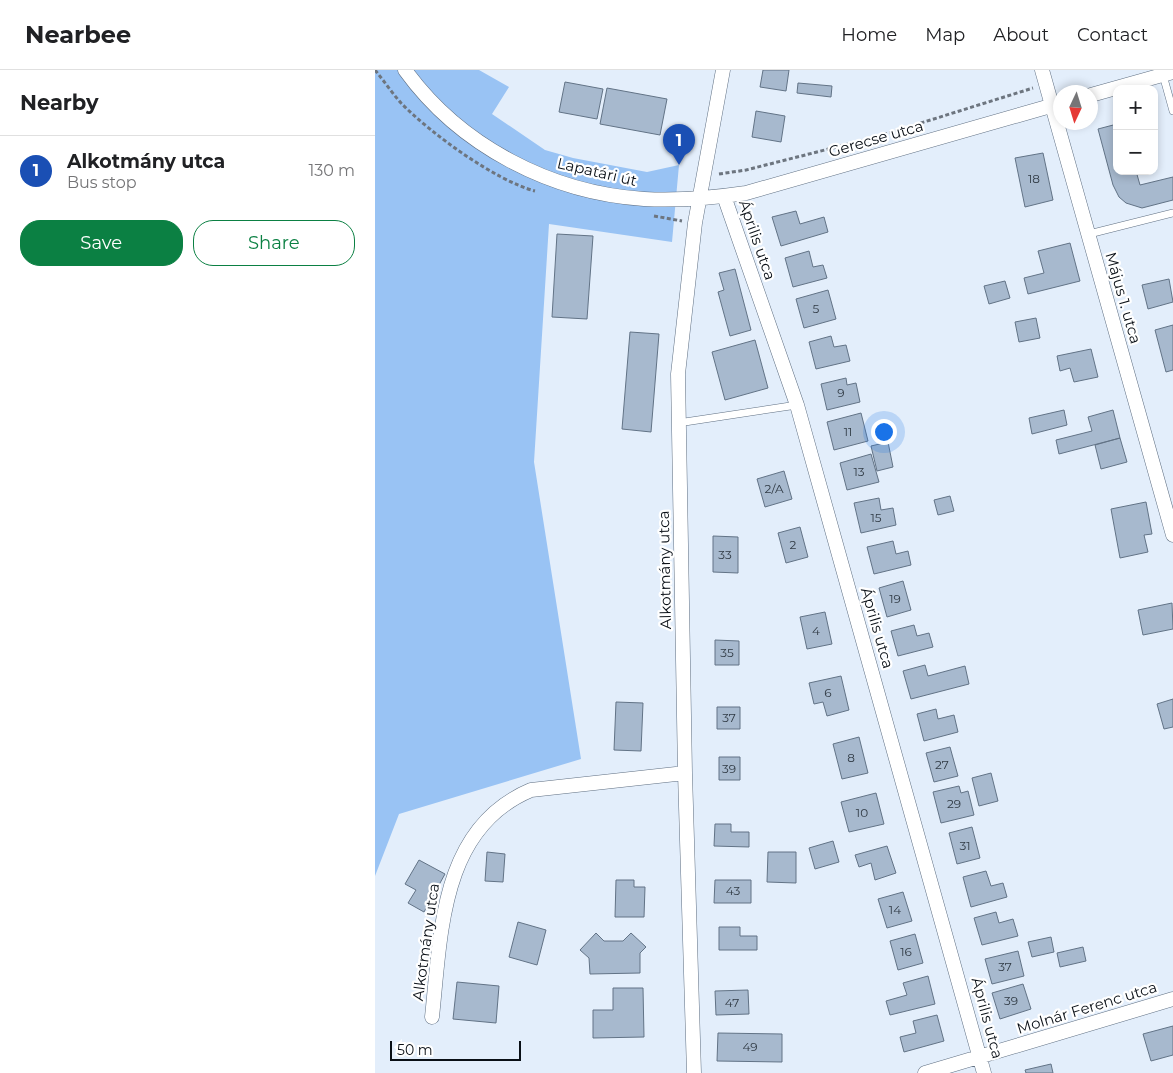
<!DOCTYPE html>
<meta charset="utf-8">
<style>
body{margin:0;font-family:Montserrat,sans-serif;background:#f2f2f2;color:#202124}
.controls{position:absolute;right:15px;top:15px;display:grid;overflow:hidden;border-radius:10px;box-shadow:0 2px 8px #0003}
.controls button{width:45px;height:45px;display:grid;place-items:center;padding:0;border:0;border-bottom:1px solid #e0e0e0;background:#fff;color:#202124;font:25px sans-serif}
.compass{position:absolute;left:678px;top:15px;width:45px;height:45px;border-radius:50%;background:#fff;box-shadow:0 2px 8px #0003;rotate:184deg}
.scale{position:absolute;left:15px;bottom:12px;width:131px;box-sizing:border-box;padding-left:5px;border:2px solid #090f16;border-top:0;font-size:14px;line-height:18px;white-space:nowrap;color:#090f16;-webkit-text-stroke:4px #fff;paint-order:stroke}
.you{position:absolute;left:508px;top:361px;width:18px;height:18px;margin:-12px;border:4px solid #fff;border-radius:50%;background:#1a73e8;box-shadow:0 0 0 8px #1a73e833}
.badge{display:grid;place-items:center;width:32px;height:32px;border-radius:50%;background:#0b8043;color:#fff;font-size:16px;font-weight:700}
.pin{position:absolute;translate:-50% -41px;filter:drop-shadow(0 1px 2px #0008)}
.pin::after{content:'';position:absolute;top:26px;width:18px;height:15px;background:inherit;clip-path:polygon(0 0,100% 0,50% 100%)}
.list{margin:0;padding:0;list-style:none}
h2{display:flex;justify-content:space-between;align-items:center;height:65px;margin:0;padding:0 20px;font-size:21px}
h2 small{font-size:16px;font-weight:400;color:#757577}
.list li{display:grid;grid-template-columns:32px 1fr auto;gap:15px;align-items:center;box-sizing:border-box;height:70px;padding:0 20px;border-top:1px solid #e0e0e0}
.list b{display:block;font-size:19px;white-space:nowrap}
.list p{margin:0;font-size:16px;white-space:nowrap;color:#757577}
.list em{font-size:16px;font-style:normal;color:#757577}
.actions{display:flex;gap:10px;padding:15px 20px}
.actions a{flex:1;padding:11px 0;border:1px solid #0b8043;border-radius:20px;text-align:center;font-size:18px;color:#0b8043}
.actions .main{background:#0b8043;color:#fff}
.map{position:relative;flex:none;width:798px;height:1003px;overflow:hidden}
header{display:flex;align-items:center;gap:30px;box-sizing:border-box;height:70px;padding:0 25px;background:#fff;border-bottom:1px solid #e0e0e0}
header strong{font-size:24px}
nav{display:flex;gap:28px;margin-inline-start:auto;font-size:18px}
main{display:flex}
aside{flex:1;background:#fff}
.map>svg:first-child{display:block}
.green{fill:#99c3f4}
.building{fill:#a7b9ce;stroke:#627386}
.lines{fill:none;stroke-linecap:round;stroke-linejoin:round}
.lane-casing{stroke:#5f6f82;stroke-width:8}
.street-casing{stroke:#5f6f82;stroke-width:15}
.path{stroke:#6d757f;stroke-width:3;stroke-dasharray:4 2.5;stroke-linecap:butt}
.lane{stroke:#fff;stroke-width:7}
.street{stroke:#fff;stroke-width:14}
.labels{text-anchor:middle;stroke-width:4.5;stroke-linejoin:round;paint-order:stroke}
.number-label{font-size:12px;fill:#303a44}
.street-label{font-size:15px;fill:#090f16;stroke:#fff}
</style>
<header>
<strong>Nearbee</strong>
<nav><a>Home</a><a>Map</a><a>About</a><a>Contact</a></nav>
</header>
<main>
<aside>
<h2>Nearby<small></small></h2>
<ul class="list">
<li><span class="badge" style="background:#1a4fb4">1</span><div><b>Alkotmány utca</b><p>Bus stop</p></div><em>130 m</em></li>
</ul>
<div class="actions"><a class="main">Save</a><a>Share</a></div>
</aside>
<div class="map">
<svg width="798" height="1003" viewBox="0 0 798 1003">
<rect width="100%" height="100%" fill="#e3eefb"/>
<path class="green" d="M0,0H104L134,17L117,44L170,80L198,88L272,102L304,95L297,172L174,154L159,392L206,689L24,744L0,806Z"/>
<path class="building" d="M388,0H414L411,21L385,17Z
M190,12L228,19L222,49L184,42Z
M423,13L457,16L456,27L422,23Z
M232,18L292,29L285,65L225,54Z
M381,41L410,46L406,72L377,67Z
M742,54V101H761L765,115L798,107V130L767,138L751,133L744,127L738,115L723,59Z
M668,83L678,130L650,137L640,88Z
M421,141L425,154L449,147L453,162L406,176L397,147Z
M182,164L218,166L212,249L177,247Z
M695,173L705,211L653,224L649,208L669,203L663,181Z
M434,181L438,197L448,195L452,208L418,217L410,188Z
M360,199L376,260L355,266L343,222L349,220L344,203Z
M794,209L798,232L773,239L767,215Z
M630,211L635,228L614,234L609,216Z
M453,220L461,249L429,258L421,229Z
M661,248L665,268L644,272L640,252Z
M798,255V300L791,302L780,260Z
M255,262L284,264L276,362L247,359Z
M456,266L459,277L471,275L475,291L441,299L434,272Z
M380,270L393,318L350,330L337,282Z
M716,279L723,307L699,312L695,298L685,301L682,286Z
M471,308L472,315L481,313L485,332L452,340L446,314Z
M689,340L692,355L657,364L654,348Z
M738,340L745,368L684,384L681,370L717,361L713,347Z
M486,343L493,371L459,380L452,352Z
M745,368L752,392L726,399L720,375Z
M513,372L518,397L502,401L496,376Z
M496,384L504,412L472,420L465,393Z
M409,401L417,429L390,437L382,409Z
M575,426L579,441L563,445L559,430Z
M504,428L506,440L518,438L521,455L486,463L479,433Z
M771,432L777,464L769,465L773,482L745,488L736,439Z
M425,457L433,487L411,493L403,463Z
M338,466L363,467V503L338,502Z
M518,471L521,484L533,481L536,495L499,504L492,477Z
M528,511L536,540L512,547L504,518Z
M797,533L798,559L768,565L763,540Z
M450,542L457,574L432,579L425,547Z
M539,555L542,566L554,563L558,577L523,586L516,561Z
M340,570L364,571V595H340Z
M550,595L553,606L590,596L594,614L536,629L528,601Z
M466,606L474,640L452,646L448,632L439,634L434,613Z
M798,629V657L789,659L782,634Z
M241,632L268,633L266,681L239,680Z
M342,637H365V659H342Z
M561,639L563,649L579,645L583,662L549,671L542,644Z
M484,667L493,703L467,709L458,674Z
M575,677L583,706L559,712L551,683Z
M344,687H365V710H344Z
M616,703L623,731L604,736L597,708Z
M584,716L586,723L593,721L599,745L566,753L558,722Z
M501,723L509,754L474,762L466,732Z
M340,754H356V762H374V777L339,776Z
M597,757L605,788L582,794L574,763Z
M458,771L464,792L440,799L434,778Z
M512,776L521,803L500,810L496,793L484,797L480,785Z
M112,782L130,784L128,812L110,811Z
M393,782H421V813L392,812Z
M44,790L70,804L49,842L33,833L41,820L30,814Z
M611,801L616,816L628,813L632,827L596,837L588,807Z
M241,810H259V817H270L269,847H240Z
M340,810H376V833H339Z
M528,822L537,851L512,858L503,829Z
M621,842L624,853L638,849L643,866L607,875L599,848Z
M143,852L171,860L162,895L134,887Z
M344,857H365V866H382V880H344Z
M221,863L229,871H248L256,863L271,877L265,883V903L215,904L214,888L205,880Z
M540,864L548,893L523,900L515,871Z
M676,867L679,882L657,887L653,872Z
M708,877L711,891L685,897L682,883Z
M643,881L649,906L617,914L610,889Z
M553,906L560,934L515,945L511,931L532,925L528,913Z
M82,912L124,916L121,953L78,949Z
M648,914L656,939L625,949L617,923Z
M238,918H268L269,967L218,968V940H238Z
M373,920L374,944L341,945L340,921Z
M562,945L569,971L529,982L525,967L541,963L538,951Z
M798,956V985L776,991L768,964Z
M343,963L407,964V992L342,991Z
M676,994L678,1003H651L650,1000Z"/>
<g class="lines">
<defs>
<path id="lane" d="M788,5L798,41
M714,164L798,143
M303,353L422,335"/>
<path id="street" d="M30,0C85,76 176,123 269,129C303,131 337,128 371,123L686,33
M667,0L798,465
M716,25L798,2
M349,126L422,335L609,1003
M57,947C66,864 65,758 156,720L310,703
M319,1003L310,703L303,304L320,153L348,0
M550,1003L798,929"/>
</defs>
<use href="#lane" class="lane-casing"/>
<use href="#street" class="street-casing"/>
<path class="path" d="M0,0C9,11 17,23 26,33C55,63 121,111 160,121
M344,104L371,100L501,67L658,18
M279,146L307,151"/>
<use href="#lane" class="lane"/>
<use href="#street" class="street"/>
</g>
<g class="labels">
<g class="number-label">
<text x="659" y="113">18</text>
<text x="441" y="243">5</text>
<text x="466" y="327">9</text>
<text x="473" y="366">11</text>
<text x="484" y="406">13</text>
<text x="399" y="423">2/A</text>
<text x="501" y="452">15</text>
<text x="418" y="479">2</text>
<text x="350" y="489">33</text>
<text x="520" y="533">19</text>
<text x="441" y="565">4</text>
<text x="352" y="587">35</text>
<text x="453" y="627">6</text>
<text x="354" y="652">37</text>
<text x="476" y="692">8</text>
<text x="567" y="699">27</text>
<text x="354" y="703">39</text>
<text x="579" y="738">29</text>
<text x="487" y="747">10</text>
<text x="590" y="780">31</text>
<text x="358" y="825">43</text>
<text x="520" y="844">14</text>
<text x="531" y="886">16</text>
<text x="630" y="901">37</text>
<text x="636" y="935">39</text>
<text x="357" y="937">47</text>
<text x="375" y="981">49</text>
</g>
<g class="street-label">
<text transform="translate(501 69) rotate(-16)" y="5">Gerecse utca</text>
<text transform="translate(222 102) rotate(13)" y="5">Lapatári út</text>
<text transform="translate(382 170) rotate(71)" y="5">Április utca</text>
<text transform="translate(748 228) rotate(74)" y="5">Május 1. utca</text>
<text transform="translate(290 500) rotate(-91)" y="5">Alkotmány utca</text>
<text transform="translate(502 558) rotate(74)" y="5">Április utca</text>
<text transform="translate(51 872) rotate(-82)" y="5">Alkotmány utca</text>
<text transform="translate(712 938) rotate(-17)" y="5">Molnár Ferenc utca</text>
<text transform="translate(612 948) rotate(75)" y="5">Április utca</text>
</g>
</g>
</svg>
<div class="controls">
<button>+</button>
<button>−</button>
</div>
<svg class="compass" viewBox="-18 -18 36 36"><path d="M0-13l5 13h-10z" fill="#e53935"/><path d="M0 13l5-13h-10z" fill="#757577"/></svg>
<div class="scale">50 m</div>
<div class="you"></div>
<div class="pin badge" style="left:304px;top:95px;background:#1a4fb4">1</div>
</div>
</main>
